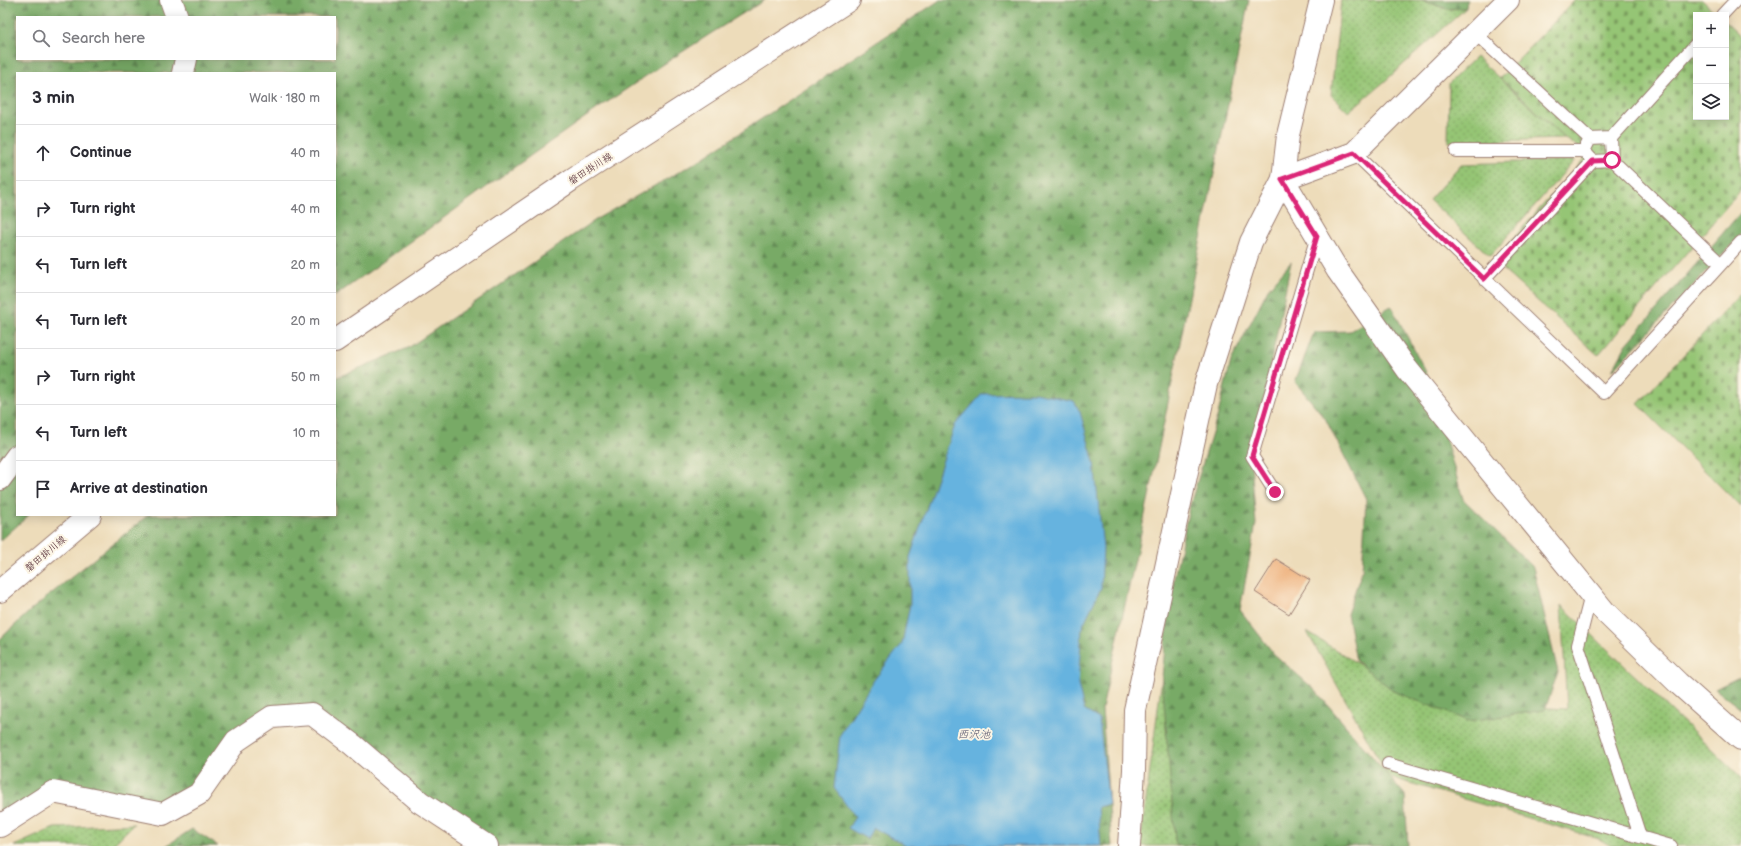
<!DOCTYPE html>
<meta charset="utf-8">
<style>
body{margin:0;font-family:"Balsamiq Sans","Klee One",sans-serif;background:#f7f7f7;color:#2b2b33}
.controls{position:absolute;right:12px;top:12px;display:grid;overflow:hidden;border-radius:0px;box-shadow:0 2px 10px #0003}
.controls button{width:36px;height:36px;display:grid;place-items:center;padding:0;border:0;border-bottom:1px solid #e1e1e2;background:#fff;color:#2b2b33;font:20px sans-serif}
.stop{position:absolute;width:12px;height:12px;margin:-9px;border:3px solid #db2777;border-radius:50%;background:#fff}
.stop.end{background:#db2777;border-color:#fff;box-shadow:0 1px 4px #0008}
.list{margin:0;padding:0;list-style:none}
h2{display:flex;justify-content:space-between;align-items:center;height:52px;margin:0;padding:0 16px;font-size:17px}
h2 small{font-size:13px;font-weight:400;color:#7c7c81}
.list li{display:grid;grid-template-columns:26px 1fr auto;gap:12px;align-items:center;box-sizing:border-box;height:56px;padding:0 16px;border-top:1px solid #e1e1e2}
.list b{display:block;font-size:15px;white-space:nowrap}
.list em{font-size:13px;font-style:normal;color:#7c7c81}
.icon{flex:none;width:22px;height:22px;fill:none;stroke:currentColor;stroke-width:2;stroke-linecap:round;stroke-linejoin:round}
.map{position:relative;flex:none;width:1741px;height:846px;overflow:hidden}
.search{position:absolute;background:#fff;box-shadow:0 2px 10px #0003;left:16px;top:16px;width:320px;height:44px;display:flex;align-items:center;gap:10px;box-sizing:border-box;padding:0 14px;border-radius:0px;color:#7c7c81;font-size:15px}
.panel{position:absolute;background:#fff;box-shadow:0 2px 10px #0003;left:16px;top:72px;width:320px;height:444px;border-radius:0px}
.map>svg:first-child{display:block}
.grass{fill:url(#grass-dots);stroke:#707250}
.forest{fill:url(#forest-firs);stroke:#616448;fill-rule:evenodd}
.cemetery{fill:url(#cemetery-stones);stroke:#707250}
.water{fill:#66b3df;stroke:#586985}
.building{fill:#eeb07c}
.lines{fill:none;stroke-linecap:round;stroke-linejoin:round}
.lane-casing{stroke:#9c7e72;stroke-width:14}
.street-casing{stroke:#9c7e72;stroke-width:24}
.secondary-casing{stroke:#9c7e72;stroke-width:24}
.lane{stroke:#fff;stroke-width:12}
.street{stroke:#fff;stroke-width:22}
.secondary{stroke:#fff;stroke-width:22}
.route{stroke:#db2777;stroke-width:5}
.labels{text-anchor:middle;stroke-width:4;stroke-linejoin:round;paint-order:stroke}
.street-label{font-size:10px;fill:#4a1f2b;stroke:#fcf5e5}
.water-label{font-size:11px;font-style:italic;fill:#54536a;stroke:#fcf5e5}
</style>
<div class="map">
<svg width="1741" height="846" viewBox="0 0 1741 846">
<defs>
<pattern id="grass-dots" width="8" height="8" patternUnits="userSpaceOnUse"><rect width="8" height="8" fill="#95c574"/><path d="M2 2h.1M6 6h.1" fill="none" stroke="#7c9f5f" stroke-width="1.8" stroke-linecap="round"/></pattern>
<pattern id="forest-firs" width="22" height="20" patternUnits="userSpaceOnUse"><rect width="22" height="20" fill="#78aa66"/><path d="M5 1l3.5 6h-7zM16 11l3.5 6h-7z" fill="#648a54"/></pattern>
<pattern id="cemetery-stones" width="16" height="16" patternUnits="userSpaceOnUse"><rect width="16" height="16" fill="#95c574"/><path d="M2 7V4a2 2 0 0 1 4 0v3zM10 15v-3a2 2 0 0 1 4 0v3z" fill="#7c9f5f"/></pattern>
</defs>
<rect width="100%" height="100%" fill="#fcf5e5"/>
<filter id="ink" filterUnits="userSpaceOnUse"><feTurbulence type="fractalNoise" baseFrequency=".025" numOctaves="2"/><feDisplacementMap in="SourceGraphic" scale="8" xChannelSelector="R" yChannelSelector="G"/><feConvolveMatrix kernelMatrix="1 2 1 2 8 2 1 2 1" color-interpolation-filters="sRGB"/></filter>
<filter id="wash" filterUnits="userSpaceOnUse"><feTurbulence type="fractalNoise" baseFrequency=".012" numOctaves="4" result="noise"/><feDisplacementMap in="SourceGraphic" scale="16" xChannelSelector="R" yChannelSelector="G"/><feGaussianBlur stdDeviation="0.9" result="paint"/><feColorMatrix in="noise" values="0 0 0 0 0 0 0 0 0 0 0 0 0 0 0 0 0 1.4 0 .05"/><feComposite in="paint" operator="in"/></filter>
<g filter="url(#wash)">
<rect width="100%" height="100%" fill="#eddcba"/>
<path class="grass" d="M1341,0H1422L1447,9L1466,8L1384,82L1348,112L1331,95Z
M1476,57L1566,139L1448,142L1449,83Z
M1575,160L1490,256L1429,200L1461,164Z
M1561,605L1741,777V846H1611L1599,839L1389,777L1307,632L1416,700L1567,709Z
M1162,677L1186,846H1140Z
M134,824L112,846H14L54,828Z"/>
<path class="forest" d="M0,0H765C616,90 477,195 335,296V73H17V515H29L0,541ZM17,17H335V59H17Z
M940,0H1249L1150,492L1102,709L1112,846H487L311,714L252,730L163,814L53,792L0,826V639L31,610L148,515H335V378L408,348L600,217L698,161Z
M1422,0H1467L1466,8L1447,9Z
M1741,212V235L1612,371L1626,345Z
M1291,262L1251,462L1256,524L1240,610L1274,654L1315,690L1405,795L1408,846H1176L1175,840L1162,677L1170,597L1189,508L1218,414L1231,361L1268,289Z
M1391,306L1426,372L1463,499L1533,567L1558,672L1545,710L1469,721L1395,692L1356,661L1347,614L1362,571L1366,499L1325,418L1295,382L1314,332L1350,331Z
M1741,676V709L1715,689Z
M192,829L218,846H166Z"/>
<path class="cemetery" d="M1575,0H1702L1718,15H1696V117H1726V22L1741,36V190L1598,355L1493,261L1585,158L1584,151L1566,139L1500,78Z
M1741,293V507L1638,404Z"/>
<path class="water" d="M1034,393L1074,401L1080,412L1094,462L1103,548L1101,588L1082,627L1078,684L1084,710L1099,719L1109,804L1098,807L1101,846H908L873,828L867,839L848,828L855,817L834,788L840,735L874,680L902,644L910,604V557L955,425L982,394Z"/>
<g id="blocks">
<path class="building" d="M1276,559L1310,580L1289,614L1255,592Z"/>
</g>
</g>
<g filter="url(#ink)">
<use href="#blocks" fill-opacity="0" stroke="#9c7e72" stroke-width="1"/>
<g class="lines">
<defs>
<path id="lane" d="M1722,15L1736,0
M1475,33L1590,139
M1611,138L1696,44
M1456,151H1584
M1354,153L1604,393L1741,242
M1612,160L1593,161L1584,151L1590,139L1611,138L1612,160L1721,264
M1484,279L1593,161
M1275,492L1252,456L1317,236
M1591,595L1578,645L1640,836
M1388,764L1671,846"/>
<path id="street" d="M171,0L177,17
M183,73L186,59
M0,479L17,456
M0,826L53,792L163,814L199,794L236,741L272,717L312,714L353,745L420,802L487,846
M1129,846L1134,770L1135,710L1206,384L1251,242L1283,179L1354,153L1508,0"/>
<path id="secondary" d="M1321,0L1288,135L1283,179L1338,271L1407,369L1605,612L1678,683L1741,739
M335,341L571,180L849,0
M0,591L90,515"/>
</defs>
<use href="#lane" class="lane-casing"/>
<use href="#street" class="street-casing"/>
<use href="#secondary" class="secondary-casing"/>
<use href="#lane" class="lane"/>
<use href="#street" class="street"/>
<use href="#secondary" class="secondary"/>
</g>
</g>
<g class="lines" filter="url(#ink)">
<path class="route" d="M1275,492L1252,456L1317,236L1282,179L1354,153L1484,279L1593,161L1612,160"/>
</g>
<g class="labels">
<g class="street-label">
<text transform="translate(590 168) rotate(-33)" y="4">磐田掛川線</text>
<text transform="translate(45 553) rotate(-40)" y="4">磐田掛川線</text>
</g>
<g class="water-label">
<text x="974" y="738">西沢池</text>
</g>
</g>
</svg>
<div class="controls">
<button>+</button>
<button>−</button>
<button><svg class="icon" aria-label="layers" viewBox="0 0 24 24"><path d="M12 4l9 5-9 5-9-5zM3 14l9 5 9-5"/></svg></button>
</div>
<div class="stop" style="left:1612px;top:160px"></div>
<div class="stop end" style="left:1275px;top:492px"></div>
<div class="search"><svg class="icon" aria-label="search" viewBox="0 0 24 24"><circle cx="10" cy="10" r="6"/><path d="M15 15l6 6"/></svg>Search here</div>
<section class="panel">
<h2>3 min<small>Walk · 180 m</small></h2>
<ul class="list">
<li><svg class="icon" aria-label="ahead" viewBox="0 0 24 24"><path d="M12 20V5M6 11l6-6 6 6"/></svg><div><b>Continue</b></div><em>40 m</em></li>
<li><svg class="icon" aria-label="right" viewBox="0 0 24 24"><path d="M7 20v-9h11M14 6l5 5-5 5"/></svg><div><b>Turn right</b></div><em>40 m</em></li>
<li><svg class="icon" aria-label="left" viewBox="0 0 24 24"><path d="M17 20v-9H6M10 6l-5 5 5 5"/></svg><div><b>Turn left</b></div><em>20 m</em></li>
<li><svg class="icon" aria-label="left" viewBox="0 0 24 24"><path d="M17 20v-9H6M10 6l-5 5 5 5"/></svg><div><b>Turn left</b></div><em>20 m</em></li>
<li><svg class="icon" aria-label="right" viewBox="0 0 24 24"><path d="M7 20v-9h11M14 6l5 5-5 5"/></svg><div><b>Turn right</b></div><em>50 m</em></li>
<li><svg class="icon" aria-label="left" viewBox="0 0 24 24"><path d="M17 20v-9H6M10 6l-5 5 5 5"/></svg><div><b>Turn left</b></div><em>10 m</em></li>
<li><svg class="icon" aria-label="arrive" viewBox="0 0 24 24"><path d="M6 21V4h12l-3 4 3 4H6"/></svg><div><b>Arrive at destination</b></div></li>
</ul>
</section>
</div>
